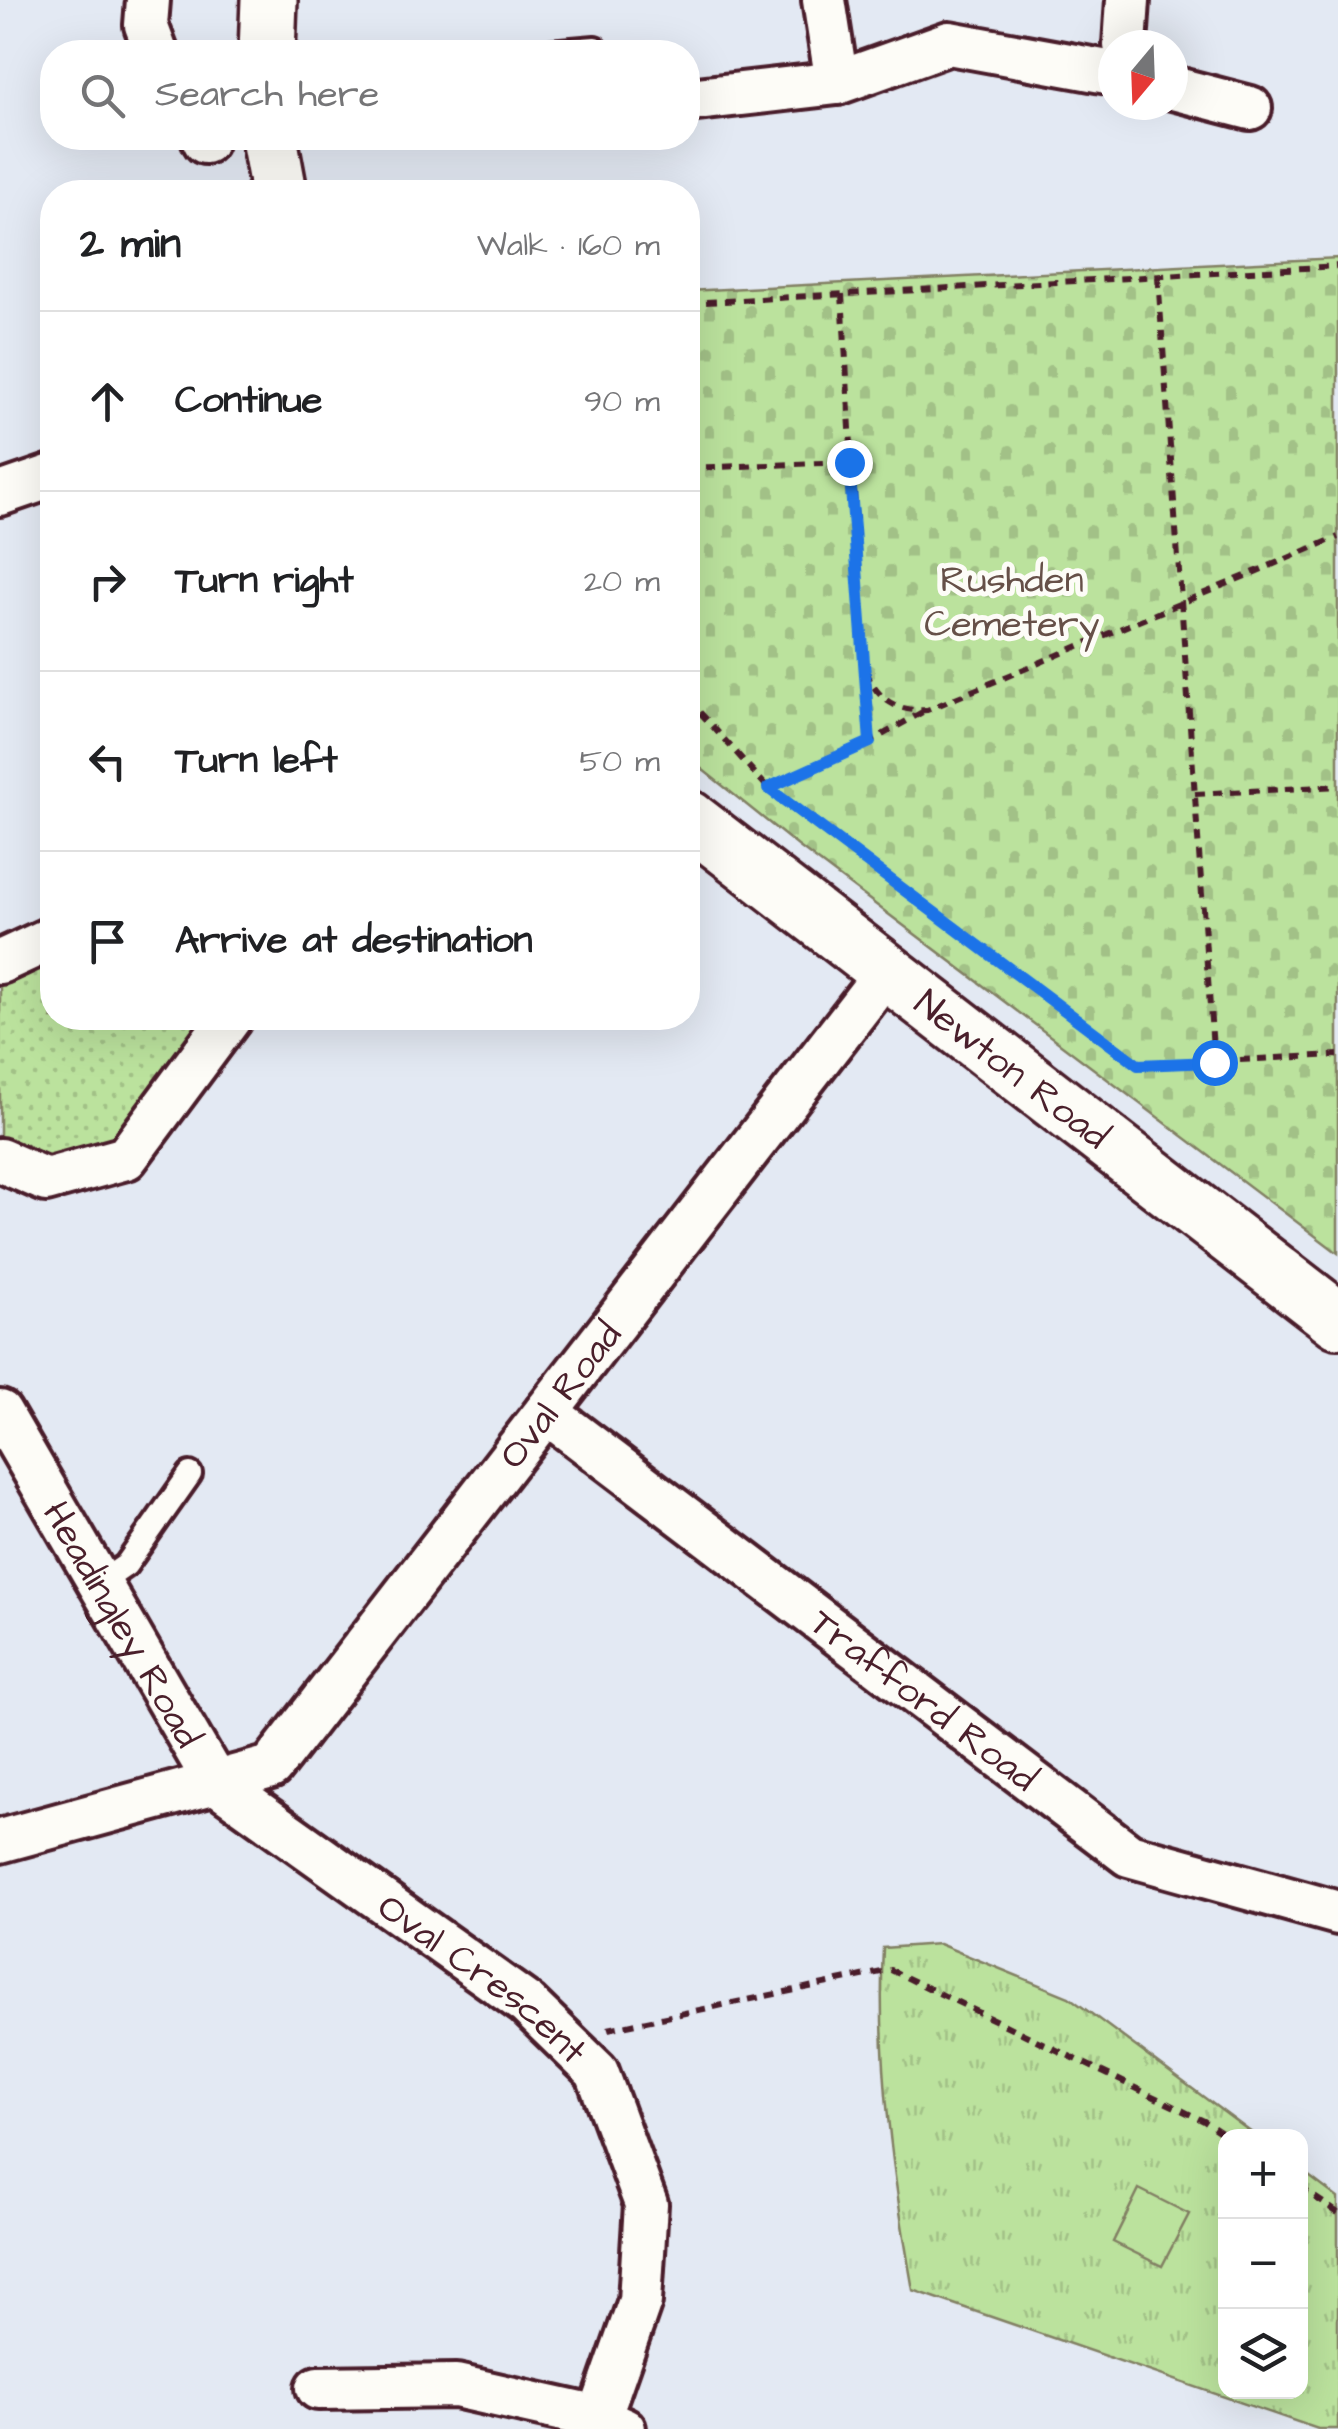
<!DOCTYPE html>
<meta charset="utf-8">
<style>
body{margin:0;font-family:"Architects Daughter",sans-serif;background:#f6f6f6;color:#202124}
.controls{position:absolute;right:30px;bottom:30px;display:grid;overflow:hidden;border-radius:20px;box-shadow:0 10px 40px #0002}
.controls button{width:90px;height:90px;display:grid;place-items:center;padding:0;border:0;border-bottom:2px solid #e0e0e0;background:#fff;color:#202124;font:50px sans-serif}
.compass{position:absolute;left:1098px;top:30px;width:90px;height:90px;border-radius:50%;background:#fff;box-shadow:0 10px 40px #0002;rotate:199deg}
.stop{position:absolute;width:30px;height:30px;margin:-22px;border:8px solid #1a73e8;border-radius:50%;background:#fff}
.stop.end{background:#1a73e8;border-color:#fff;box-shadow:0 2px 10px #0008}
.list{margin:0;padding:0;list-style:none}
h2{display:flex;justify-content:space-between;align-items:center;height:130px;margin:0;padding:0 40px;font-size:42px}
h2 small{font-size:32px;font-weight:400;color:#757577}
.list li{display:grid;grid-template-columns:65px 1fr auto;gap:30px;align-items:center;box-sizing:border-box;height:180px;padding:0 40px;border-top:2px solid #e0e0e0}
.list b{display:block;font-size:38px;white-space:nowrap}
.list em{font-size:32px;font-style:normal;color:#757577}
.icon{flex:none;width:55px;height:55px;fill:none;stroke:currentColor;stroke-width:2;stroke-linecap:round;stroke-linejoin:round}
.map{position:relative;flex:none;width:1338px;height:2429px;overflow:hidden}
.search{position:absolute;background:#fff;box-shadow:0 10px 40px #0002;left:40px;top:40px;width:660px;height:110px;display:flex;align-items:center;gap:25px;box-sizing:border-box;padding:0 35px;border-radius:40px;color:#757577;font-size:38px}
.panel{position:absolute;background:#fff;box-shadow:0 10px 40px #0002;left:40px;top:180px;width:660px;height:850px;border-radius:40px}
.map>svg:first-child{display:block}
.grass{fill:url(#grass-dots);stroke:#828064;stroke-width:2.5}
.cemetery{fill:url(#cemetery-stones);stroke:#828064;stroke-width:2.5}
.park{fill:url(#park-tufts);stroke:#828064;stroke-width:2.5}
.pitch{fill:#bbe29d;stroke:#828064;stroke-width:2.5}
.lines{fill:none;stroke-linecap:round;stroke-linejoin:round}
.lane-casing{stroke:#4a1f2b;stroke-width:30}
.street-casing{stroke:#4a1f2b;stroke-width:50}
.secondary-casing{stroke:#4a1f2b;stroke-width:62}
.path{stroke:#4a1f2b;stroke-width:6;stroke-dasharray:10 8;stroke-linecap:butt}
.lane{stroke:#fdfcf7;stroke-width:22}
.street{stroke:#fdfcf7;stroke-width:42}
.secondary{stroke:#fdfcf7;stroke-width:55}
.route{stroke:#1a73e8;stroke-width:12}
.labels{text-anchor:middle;stroke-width:10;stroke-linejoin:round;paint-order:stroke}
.park-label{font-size:38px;fill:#665048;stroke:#fdfcf7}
.street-label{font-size:38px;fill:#4a1f2b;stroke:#fdfcf7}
</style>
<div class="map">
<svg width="1338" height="2429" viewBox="0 0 1338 2429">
<defs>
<pattern id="grass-dots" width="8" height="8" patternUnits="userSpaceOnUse" patternTransform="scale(2.5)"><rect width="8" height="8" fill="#bbe29d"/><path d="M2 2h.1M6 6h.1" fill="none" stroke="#a2c187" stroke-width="1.8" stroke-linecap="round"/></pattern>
<pattern id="cemetery-stones" width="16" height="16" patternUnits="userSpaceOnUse" patternTransform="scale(2.5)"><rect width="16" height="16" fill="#bbe29d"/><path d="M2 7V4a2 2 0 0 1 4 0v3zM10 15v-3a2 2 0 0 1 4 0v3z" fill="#a2c187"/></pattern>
<pattern id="park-tufts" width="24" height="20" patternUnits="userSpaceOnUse" patternTransform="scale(2.5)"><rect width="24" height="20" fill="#bbe29d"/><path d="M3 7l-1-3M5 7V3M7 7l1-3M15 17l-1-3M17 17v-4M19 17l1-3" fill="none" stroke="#a2c187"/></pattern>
</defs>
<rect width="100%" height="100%" fill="#e3e9f3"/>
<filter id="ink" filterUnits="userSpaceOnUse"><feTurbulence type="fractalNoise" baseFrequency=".01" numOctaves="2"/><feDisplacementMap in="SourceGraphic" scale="20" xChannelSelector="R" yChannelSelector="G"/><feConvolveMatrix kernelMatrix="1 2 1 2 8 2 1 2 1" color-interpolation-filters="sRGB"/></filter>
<g filter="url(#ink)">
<path class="grass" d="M52,944V1018H219L137,1128L74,1164L0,1148V967Z"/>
<path class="cemetery" d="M1338,258V1253L798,846L688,758V291Z"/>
<path class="park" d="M939,1944L1069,1997L1256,2136H1226V2392H1300L1301,2170L1338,2198V2429H1318L913,2290C893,2178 877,2061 883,1948Z"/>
<path class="pitch" d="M1139,2189L1189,2214L1162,2266L1113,2242Z"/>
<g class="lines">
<defs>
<path id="lane" d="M549,52L595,48
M100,1583L126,1565L190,1474"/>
<g id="street">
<path d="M148,0L146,25L156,52"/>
<path d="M824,0L837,83"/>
<path d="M1125,45L1128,0"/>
<path d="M1173,88L1250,108"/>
<path d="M688,100L837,83L949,43L1113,73"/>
<path d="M203,138L205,142"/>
<path d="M0,494L52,476"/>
<path d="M0,962L52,938"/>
<path d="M0,1160L46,1180L126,1158L230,1018"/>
<path id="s1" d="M0,1412L215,1782L527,2004L597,2072L646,2204L640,2301L599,2418"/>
<path id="s2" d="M546,1412L1129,1855L1338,1913"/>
<path id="s3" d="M0,1841L271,1767L885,974"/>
<path d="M318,2388L456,2386L599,2418L624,2429"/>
</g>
<g id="secondary">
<path d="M267,52L269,0"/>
<path d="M269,138L279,192"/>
<path id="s4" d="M688,818L1338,1320"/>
</g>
</defs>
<use href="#lane" class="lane-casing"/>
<use href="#street" class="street-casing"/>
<use href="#secondary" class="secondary-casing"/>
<path class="path" d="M1158,277L1214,1063
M842,294L864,663C871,694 893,713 927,710L1338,537
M688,303L1338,266
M688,468L849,462
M868,683L870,742
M688,699L768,788L1138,1065L1338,1055
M768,788L870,742L924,711
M1195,794L1338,786
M608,2029L891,1970L1204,2121L1226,2136
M1300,2187L1338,2213"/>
<use href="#lane" class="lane"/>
<use href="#street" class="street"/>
<use href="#secondary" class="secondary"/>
</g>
</g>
<g class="lines" filter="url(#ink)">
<path class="route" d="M849,462L870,742L768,788L1138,1065L1214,1062"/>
</g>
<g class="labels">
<g class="park-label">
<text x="1012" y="592">Rushden<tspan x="1012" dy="44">Cemetery</tspan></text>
</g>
<g class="street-label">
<text dy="13" stroke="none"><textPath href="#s4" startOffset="410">Newton Road</textPath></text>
<text dy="13" stroke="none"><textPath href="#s3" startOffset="752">Oval Road</textPath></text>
<text dy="13" stroke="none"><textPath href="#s1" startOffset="245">Headingley Road</textPath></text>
<text dy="13" stroke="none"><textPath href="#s2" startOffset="475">Trafford Road</textPath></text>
<text dy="13" stroke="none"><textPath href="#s1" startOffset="760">Oval Crescent</textPath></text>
</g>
</g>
</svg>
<div class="controls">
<button>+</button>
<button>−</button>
<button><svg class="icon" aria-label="layers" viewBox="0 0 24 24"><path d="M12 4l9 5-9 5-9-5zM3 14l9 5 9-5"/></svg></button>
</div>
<svg class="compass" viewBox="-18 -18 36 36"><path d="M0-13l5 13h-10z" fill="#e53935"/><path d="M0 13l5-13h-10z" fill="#757577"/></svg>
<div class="stop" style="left:1214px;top:1062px"></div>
<div class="stop end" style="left:849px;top:462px"></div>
<div class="search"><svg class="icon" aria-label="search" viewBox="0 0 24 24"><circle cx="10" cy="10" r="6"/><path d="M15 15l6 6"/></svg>Search here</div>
<section class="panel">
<h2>2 min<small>Walk · 160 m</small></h2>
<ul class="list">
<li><svg class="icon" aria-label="ahead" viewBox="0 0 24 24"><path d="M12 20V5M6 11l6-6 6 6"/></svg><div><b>Continue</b></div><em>90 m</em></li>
<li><svg class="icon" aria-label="right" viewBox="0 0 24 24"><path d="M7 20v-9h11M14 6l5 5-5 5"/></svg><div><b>Turn right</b></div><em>20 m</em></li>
<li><svg class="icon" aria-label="left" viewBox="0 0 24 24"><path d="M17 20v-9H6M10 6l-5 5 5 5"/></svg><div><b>Turn left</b></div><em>50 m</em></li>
<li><svg class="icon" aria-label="arrive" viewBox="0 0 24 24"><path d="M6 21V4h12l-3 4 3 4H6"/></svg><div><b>Arrive at destination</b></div></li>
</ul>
</section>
</div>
